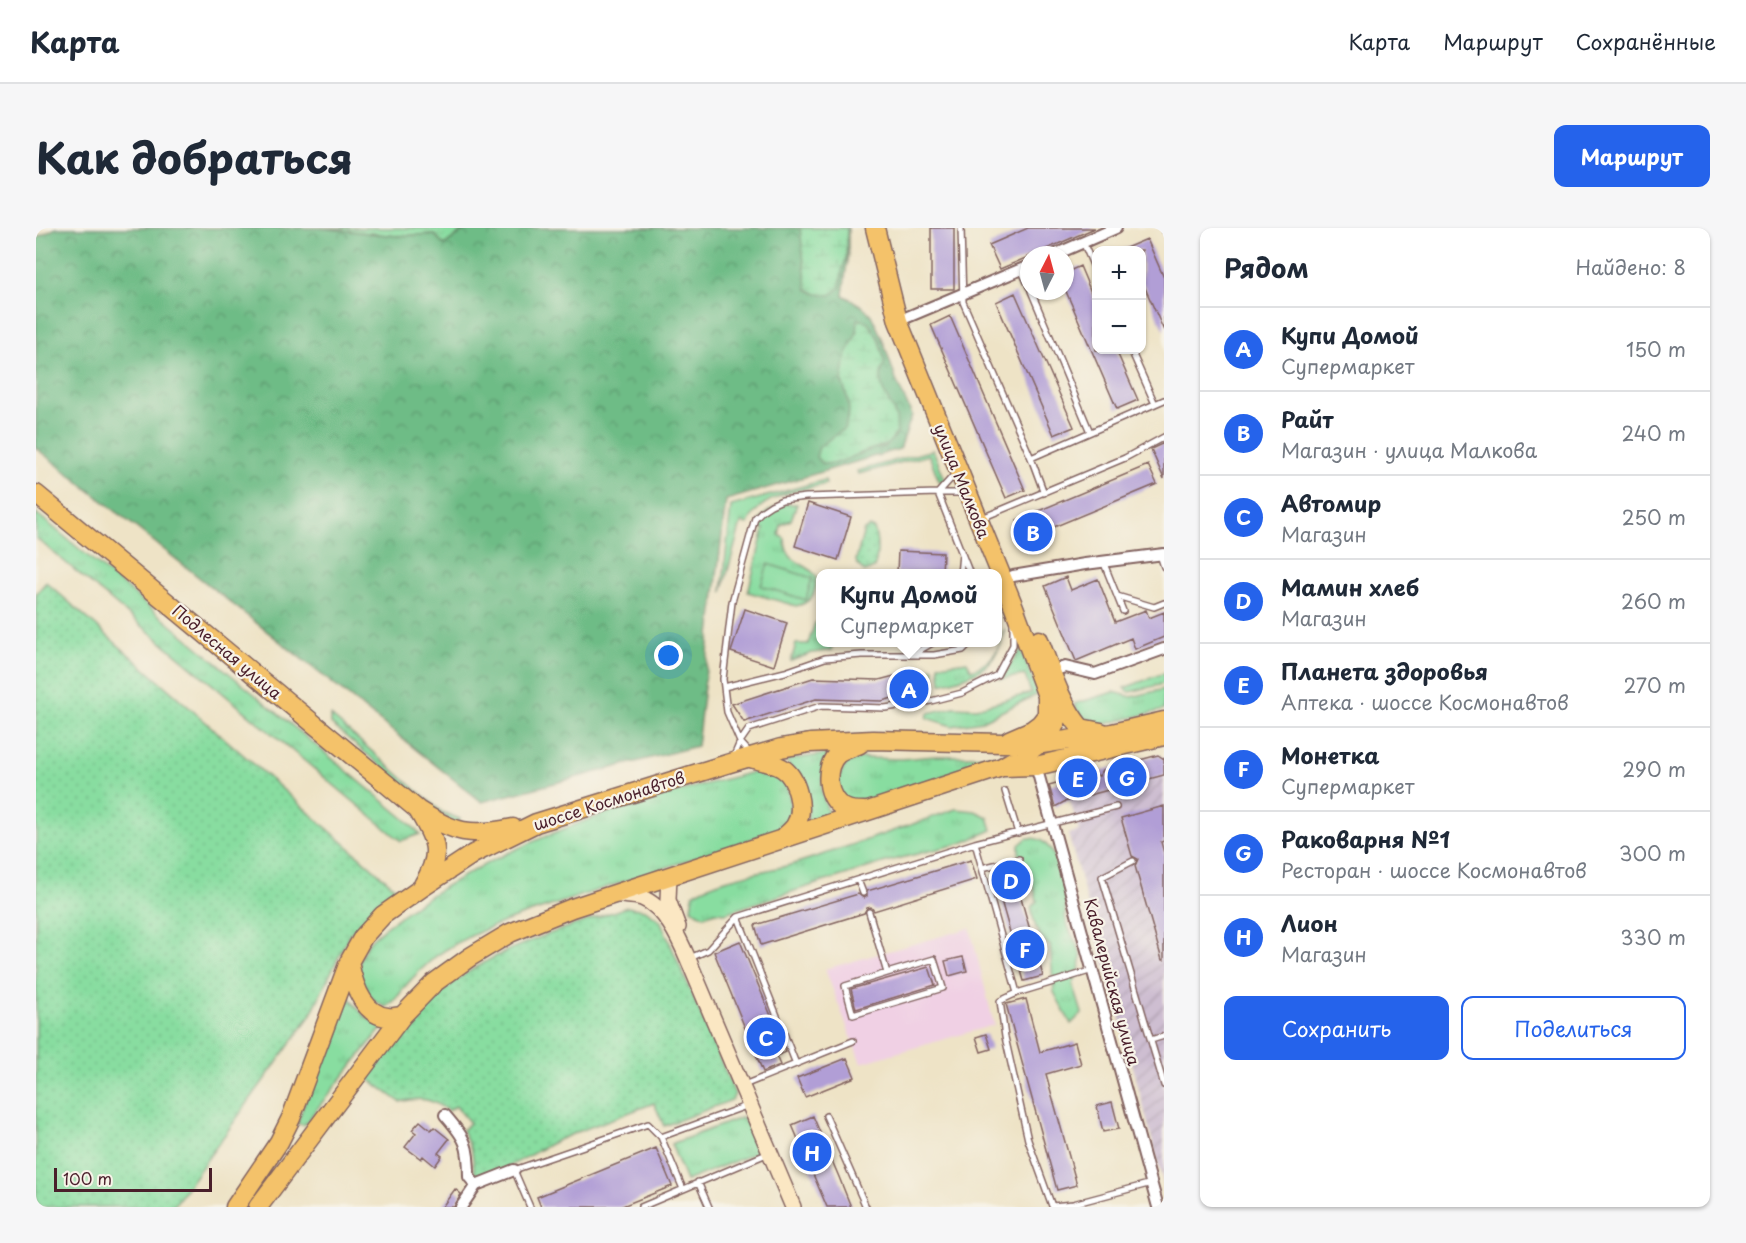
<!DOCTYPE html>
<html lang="ru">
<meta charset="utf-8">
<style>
body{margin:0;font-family:"Playpen Sans",sans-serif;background:#f6f6f7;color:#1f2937}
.controls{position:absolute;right:18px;top:18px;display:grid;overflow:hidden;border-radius:12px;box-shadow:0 2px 4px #0004}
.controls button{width:54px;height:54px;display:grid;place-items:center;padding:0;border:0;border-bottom:2px solid #e0e1e3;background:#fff;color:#1f2937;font:30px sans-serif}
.compass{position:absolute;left:984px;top:18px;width:54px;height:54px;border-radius:50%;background:#fff;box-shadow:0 2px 4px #0004;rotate:6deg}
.scale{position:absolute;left:18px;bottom:15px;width:158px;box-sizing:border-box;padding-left:6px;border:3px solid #4a1f2b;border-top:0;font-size:16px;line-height:21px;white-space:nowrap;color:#4a1f2b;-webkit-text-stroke:4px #f7f3e8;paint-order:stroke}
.you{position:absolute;left:633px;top:428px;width:21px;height:21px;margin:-15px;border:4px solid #fff;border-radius:50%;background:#1a73e8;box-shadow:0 0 0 9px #1a73e833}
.badge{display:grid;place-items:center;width:39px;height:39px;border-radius:50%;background:#2563eb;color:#fff;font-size:20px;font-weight:700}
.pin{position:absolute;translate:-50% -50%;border:3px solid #fff;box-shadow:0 2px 6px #0006}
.popup{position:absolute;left:780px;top:341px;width:186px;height:78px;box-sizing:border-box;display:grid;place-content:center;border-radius:12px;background:#fff;filter:drop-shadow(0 2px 4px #0005);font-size:20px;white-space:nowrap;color:#747a83}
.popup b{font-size:22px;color:#1f2937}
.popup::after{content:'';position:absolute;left:50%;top:100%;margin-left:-12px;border:12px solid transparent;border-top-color:#fff}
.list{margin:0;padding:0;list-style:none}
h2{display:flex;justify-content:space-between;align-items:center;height:78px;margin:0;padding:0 24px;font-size:26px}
h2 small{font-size:20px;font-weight:400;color:#747a83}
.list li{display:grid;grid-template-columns:39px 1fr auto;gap:18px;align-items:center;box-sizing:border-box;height:84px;padding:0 24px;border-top:2px solid #e0e1e3}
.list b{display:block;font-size:22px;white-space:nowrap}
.list p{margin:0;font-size:20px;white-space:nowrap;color:#747a83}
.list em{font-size:20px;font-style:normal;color:#747a83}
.actions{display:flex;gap:12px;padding:18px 24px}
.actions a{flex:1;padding:14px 0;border:2px solid #2563eb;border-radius:12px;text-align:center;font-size:21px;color:#2563eb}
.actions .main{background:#2563eb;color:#fff}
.map{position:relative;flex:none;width:1128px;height:979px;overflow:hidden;border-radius:12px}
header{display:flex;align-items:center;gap:36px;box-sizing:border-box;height:84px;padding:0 30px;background:#fff;border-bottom:2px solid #e0e1e3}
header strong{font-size:28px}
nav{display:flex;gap:33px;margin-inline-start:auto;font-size:21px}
.intro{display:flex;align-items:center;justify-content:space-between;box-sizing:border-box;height:144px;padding:0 36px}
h1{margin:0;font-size:42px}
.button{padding:15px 27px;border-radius:12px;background:#2563eb;color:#fff;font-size:21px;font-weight:700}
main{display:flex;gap:36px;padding:0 36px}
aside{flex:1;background:#fff;border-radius:12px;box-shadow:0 2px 4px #0004}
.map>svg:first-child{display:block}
.built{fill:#f0d0e4}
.industrial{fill:url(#industrial-furrows)}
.grass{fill:url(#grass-tufts);stroke:#697e66;stroke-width:1.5}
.forest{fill:url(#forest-crowns);stroke:#5c6e58;stroke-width:1.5}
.wetland{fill:url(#wetland-marsh);stroke:#697e66;stroke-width:1.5}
.park{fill:url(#park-dots);stroke:#697e66;stroke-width:1.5}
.pitch{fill:#88dda0;stroke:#697e66;stroke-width:1.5}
.building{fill:#b19ed6}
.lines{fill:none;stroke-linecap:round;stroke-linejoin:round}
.lane-casing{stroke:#836461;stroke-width:8}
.street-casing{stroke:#836461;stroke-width:14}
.secondary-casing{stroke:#836461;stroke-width:18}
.primary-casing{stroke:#836461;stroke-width:21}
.lane{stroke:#fff;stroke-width:5}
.street{stroke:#fff;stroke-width:10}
.secondary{stroke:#fbe7c3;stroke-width:15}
.primary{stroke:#f4c26a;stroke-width:18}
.labels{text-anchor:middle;stroke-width:4.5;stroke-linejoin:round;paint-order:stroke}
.street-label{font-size:16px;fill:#4a1f2b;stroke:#f7f3e8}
</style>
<header>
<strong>Карта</strong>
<nav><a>Карта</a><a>Маршрут</a><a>Сохранённые</a></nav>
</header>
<div class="intro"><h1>Как добраться</h1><a class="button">Маршрут</a></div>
<main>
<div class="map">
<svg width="1128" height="979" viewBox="0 0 1128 979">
<defs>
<pattern id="industrial-furrows" width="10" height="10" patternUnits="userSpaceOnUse" patternTransform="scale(1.5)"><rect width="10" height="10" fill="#cebed1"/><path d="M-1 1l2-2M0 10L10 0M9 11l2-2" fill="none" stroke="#b2a3b4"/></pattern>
<pattern id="grass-tufts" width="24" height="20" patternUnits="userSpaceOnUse" patternTransform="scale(1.5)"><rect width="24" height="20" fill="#88dda0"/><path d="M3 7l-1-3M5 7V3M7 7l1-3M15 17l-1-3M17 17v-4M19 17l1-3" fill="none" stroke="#77bd8a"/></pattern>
<pattern id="forest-crowns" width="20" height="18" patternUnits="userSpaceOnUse" patternTransform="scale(1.5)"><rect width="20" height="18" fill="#6ebc86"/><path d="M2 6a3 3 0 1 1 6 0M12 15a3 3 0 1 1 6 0" fill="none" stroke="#5c986e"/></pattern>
<pattern id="wetland-marsh" width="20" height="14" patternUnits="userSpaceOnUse" patternTransform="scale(1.5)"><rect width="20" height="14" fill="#88dda0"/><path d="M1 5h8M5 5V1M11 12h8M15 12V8" fill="none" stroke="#77bd8a"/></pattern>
<pattern id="park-dots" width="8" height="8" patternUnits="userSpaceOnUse" patternTransform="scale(1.5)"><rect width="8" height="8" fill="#88dda0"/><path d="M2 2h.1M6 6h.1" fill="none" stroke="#77bd8a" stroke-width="1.8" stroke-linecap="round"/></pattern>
</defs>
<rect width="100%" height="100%" fill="#f7f3e8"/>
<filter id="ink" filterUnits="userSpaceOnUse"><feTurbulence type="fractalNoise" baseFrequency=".0167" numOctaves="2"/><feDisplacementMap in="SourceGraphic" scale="12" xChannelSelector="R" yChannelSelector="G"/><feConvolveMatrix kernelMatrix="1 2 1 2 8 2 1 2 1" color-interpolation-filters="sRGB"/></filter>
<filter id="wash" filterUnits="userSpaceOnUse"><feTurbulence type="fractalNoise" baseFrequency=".008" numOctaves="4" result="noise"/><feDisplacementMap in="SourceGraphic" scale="24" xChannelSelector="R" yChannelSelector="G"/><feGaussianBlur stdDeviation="1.35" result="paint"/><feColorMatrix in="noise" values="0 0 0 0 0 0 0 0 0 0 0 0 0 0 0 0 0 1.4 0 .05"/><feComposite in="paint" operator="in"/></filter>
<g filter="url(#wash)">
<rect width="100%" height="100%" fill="#eee3c6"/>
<path class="built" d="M934,700L958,797L825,835L789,741Z"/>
<path class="industrial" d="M1128,547V958L1093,823L1032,606L1043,603L1034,573Z"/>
<path class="grass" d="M284,0H431L408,17L398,6L361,8Z
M897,222L910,254L903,253L893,227L822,246L821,243Z
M789,252L790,256C763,263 724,266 712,296L705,295L686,364L695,278Z
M749,276H761L755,292L745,297L743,307L749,311C750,339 770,331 780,349C781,364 775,375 760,378L712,364L728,301L721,298C726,285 736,280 749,276Z
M0,285L370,592L384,606L365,613L0,310Z
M782,394L784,397V414L796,415V422L776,425L755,433L760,416H772L779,395Z
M969,401C961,441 941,446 905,456L903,437L931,433L935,442C948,438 960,429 964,415C966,409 965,406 969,401Z
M985,421L1002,466L946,493L916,498L891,490L892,485L918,479L940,480L995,465L989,447L964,451Z
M898,440L900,457L893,460L877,443Z
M1128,445V456L1094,464L1088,460Z
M1128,461V482L1056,499L1050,498L1038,476L1078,464L1096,469Z
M295,488L406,584L424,591L422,598L399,583L295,496Z
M792,526C785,556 781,558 794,588L772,595V572L750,532Z
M900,528H956L957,532L819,580L811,578C801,559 798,552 812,534L826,530L866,531Z
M728,543C758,553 756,573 752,599L484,688C454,699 425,710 399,729C390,737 380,746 372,755C365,763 360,774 350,779C334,773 331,763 325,749C321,737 326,724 333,714C340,705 354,696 364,688C428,642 503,608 577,583C623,567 670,556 718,544Z
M920,581L939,583L952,589L956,602L926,615L853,633L689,685L680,684L668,688L655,681L657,666C687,648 721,646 754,637C810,620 865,600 920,581Z
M991,610C995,610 1000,610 1004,612C1022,622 1028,655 1030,674C1030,680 1028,687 1030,692C1039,723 1055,720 1037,756L1046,785L1035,796L1018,764L1014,718C1000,708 998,695 995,679L1001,673L993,642L983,629V617Z
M308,762C319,778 328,791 347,799L268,897L261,896Z
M707,889L722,919L719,925L650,953L635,916Z"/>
<path class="forest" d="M20,0H284L361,8L398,6L408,17L431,0H812V25L807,67L826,78L835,87L846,110L860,152L876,187L864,221L690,272L661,518L446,574L0,220V10Z"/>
<path class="wetland" d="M764,0H811L810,30L806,43L804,60L794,67L781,66L771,61Z
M822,91L832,94L842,110L849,134C837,160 853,167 860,190C861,195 860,201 861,205L850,218C827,220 809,237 787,236L780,229L783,219L809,200L813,183L812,172L806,153L810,128L821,104Z"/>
<path class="park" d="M833,299L838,301C842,312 842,329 838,340L829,344L821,336L820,332L828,302Z
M10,354L366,666L314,705L274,788L137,979H0V366Z
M591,679L609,682L624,692L699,866L696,872L628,898L618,875C588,887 557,897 527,910C502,920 466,948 439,949L436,923L426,902L434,895L420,878L412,883C394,870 385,869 364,874L330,849C358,813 388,776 425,749C471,716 538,698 591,679Z"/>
<path class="pitch" d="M732,336L776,350L770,372L725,358Z"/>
<g id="blocks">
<path class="building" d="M895,0H918V61H895Z
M992,0H1059L964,41L953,17Z
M1111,11L1128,50V103L1106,53V22H1085Z
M1044,38L1060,76V122H1080L1102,172L1081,181L1029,61V45Z
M979,65L1038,199L1018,207L960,74Z
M914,88L989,262L970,270L895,97Z
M1128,215V251L1115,221Z
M1112,237L1121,256L989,311L981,292Z
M772,275L815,289L802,332L759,318Z
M862,323L907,325L906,345H861Z
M1030,349L1035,362L1062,351L1079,394L1110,382L1113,390L1128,384V409L1099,421L1095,410L1040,433L1009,358Z
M709,381L751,395L738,438L695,424Z
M877,443L893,460L846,473L780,471L708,494L696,476L777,450L843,452Z
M1122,527L1128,531V547L1028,574L1019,579L1013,557L1052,546L1053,544L1063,548L1067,542Z
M1128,578V613L1125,614L1128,625V732H1126L1099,638L1102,631L1096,628L1085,590Z
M935,632L941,651L838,683L835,679L831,680L828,685L725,717L719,697L822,666L828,670L831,668V663Z
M977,642L1007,748L988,753L958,648Z
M704,713L750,824L740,828L744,837L727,844L678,724Z
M927,729L931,743L913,748L909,733Z
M893,739L899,757L820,781L815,761Z
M990,771L1004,824L1039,814L1045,836L1010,846L1041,957L1021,962L970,776Z
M950,806L955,821L945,824L940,809Z
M811,830L819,849L769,869L761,850Z
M1076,874L1083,901L1067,904L1061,878Z
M777,888L803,949L815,979H791L756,897Z
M384,893L395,902L398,899L413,911L402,925L406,928L399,938L387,928L385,931L369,919L380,905L376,902Z
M620,920L636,958L584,979H505L501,969Z
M419,961L425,966L418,979H406Z"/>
</g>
</g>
<g filter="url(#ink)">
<use href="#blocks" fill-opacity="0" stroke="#836461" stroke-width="1.5"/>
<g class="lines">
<defs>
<path id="lane" d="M925,0L927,74L995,230L1008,265
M1127,0L1128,2
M1047,14L1060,44
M985,41L993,59
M995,63L1054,204
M1095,122L1119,176
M995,230L1128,172
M919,246L902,265H929
M946,290L1089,230L1128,209
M1124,327L1128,339
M1067,333L1087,383
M924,346L926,326
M1081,368L1118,379L1128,375
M877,426L898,414
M688,459L749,444L789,430L826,427H898L927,422L935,414
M714,525L704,514L691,484L687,451L696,374L719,290L726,283L735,277L746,272L770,269L902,265L934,346
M698,528L704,514L713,501L785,478L849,480L895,473L926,465L961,447L977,417V395
M969,563L982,605
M939,615L981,765L1057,742
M1097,633L1066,649L1128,857
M946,640L983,631
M822,652L827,665
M833,684L851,745L898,731L907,760L817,787L809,758L851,745
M702,689L760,836
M654,730L672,722L702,689L939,615L1080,579
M981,765L964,773L969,809L992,912L1016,978L1037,976L1116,955
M1115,812L1128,808
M708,857L817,813
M790,888L830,979
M625,909L647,961
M662,954L673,979
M494,979L478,942L612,896L625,909L713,877
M605,979L733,925"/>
<path id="street" d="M1018,27L1080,0
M862,93L993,38
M977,348L1049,336L1128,326
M1016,443L1029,439L1059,446L1128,421
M1000,538L1122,979
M409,887C430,911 433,917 433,949L440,957
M425,979L440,957L478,942"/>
<path id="secondary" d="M633,648L632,672L642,699
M577,666C586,668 598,667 606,670C629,679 643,710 652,731L757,979"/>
<path id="primary" d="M839,0L862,93L978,379L1011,468V487L1004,496L996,502L973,512
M0,266L382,582C418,605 435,609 477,600
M1003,412C1015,442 1024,475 1045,500L1065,504
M824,516C817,519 809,521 802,526C787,538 790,573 809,580C814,583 822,583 828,583
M714,530C724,533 736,534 746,540C761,549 769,581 760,596C758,601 751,606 747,610
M968,539L1000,538L1128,508
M383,584C401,614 406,626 387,657
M313,734C317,754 326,787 352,789C356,790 362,788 366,788
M199,979L243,914L255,890L313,734L327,709L347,687L387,659L437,626L500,595L694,535L745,520L774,515L837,512L1006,516L1076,505L1128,493
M222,979L366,788L398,755L434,729L474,705L536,680L966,539C998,520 1021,512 1026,472"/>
</defs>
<use href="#lane" class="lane-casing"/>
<use href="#street" class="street-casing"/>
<use href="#secondary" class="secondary-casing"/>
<use href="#primary" class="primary-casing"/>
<use href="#lane" class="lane"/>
<use href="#street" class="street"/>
<use href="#secondary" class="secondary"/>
<use href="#primary" class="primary"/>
</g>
</g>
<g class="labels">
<g class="street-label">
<text transform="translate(926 253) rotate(68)" y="6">улица Малкова</text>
<text transform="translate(191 424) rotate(40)" y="6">Подлесная улица</text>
<text transform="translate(573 573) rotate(-18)" y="6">шоссе Космонавтов</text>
<text transform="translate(1076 754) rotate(75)" y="6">Кавалерийская улица</text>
</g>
</g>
</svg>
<div class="controls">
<button>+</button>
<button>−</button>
</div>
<svg class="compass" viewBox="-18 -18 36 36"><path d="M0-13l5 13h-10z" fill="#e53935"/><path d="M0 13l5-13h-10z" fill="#747a83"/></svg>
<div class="scale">100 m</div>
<div class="you"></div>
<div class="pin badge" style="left:873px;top:461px">A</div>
<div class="popup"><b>Купи Домой</b>Супермаркет</div>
<div class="pin badge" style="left:997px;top:304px">B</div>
<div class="pin badge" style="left:730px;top:809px">C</div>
<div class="pin badge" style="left:975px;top:652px">D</div>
<div class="pin badge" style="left:1042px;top:550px">E</div>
<div class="pin badge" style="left:989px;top:721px">F</div>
<div class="pin badge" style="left:1091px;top:549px">G</div>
<div class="pin badge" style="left:776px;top:924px">H</div>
</div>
<aside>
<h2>Рядом<small>Найдено: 8</small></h2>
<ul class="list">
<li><span class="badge">A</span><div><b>Купи Домой</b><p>Супермаркет</p></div><em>150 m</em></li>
<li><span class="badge">B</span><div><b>Райт</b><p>Магазин · улица Малкова</p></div><em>240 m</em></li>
<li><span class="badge">C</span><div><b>Автомир</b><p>Магазин</p></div><em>250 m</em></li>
<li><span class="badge">D</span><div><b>Мамин хлеб</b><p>Магазин</p></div><em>260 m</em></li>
<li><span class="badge">E</span><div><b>Планета здоровья</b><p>Аптека · шоссе Космонавтов</p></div><em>270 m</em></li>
<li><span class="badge">F</span><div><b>Монетка</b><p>Супермаркет</p></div><em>290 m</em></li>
<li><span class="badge">G</span><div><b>Раковарня №1</b><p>Ресторан · шоссе Космонавтов</p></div><em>300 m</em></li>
<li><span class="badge">H</span><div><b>Лион</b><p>Магазин</p></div><em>330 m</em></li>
</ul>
<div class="actions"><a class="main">Сохранить</a><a>Поделиться</a></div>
</aside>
</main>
